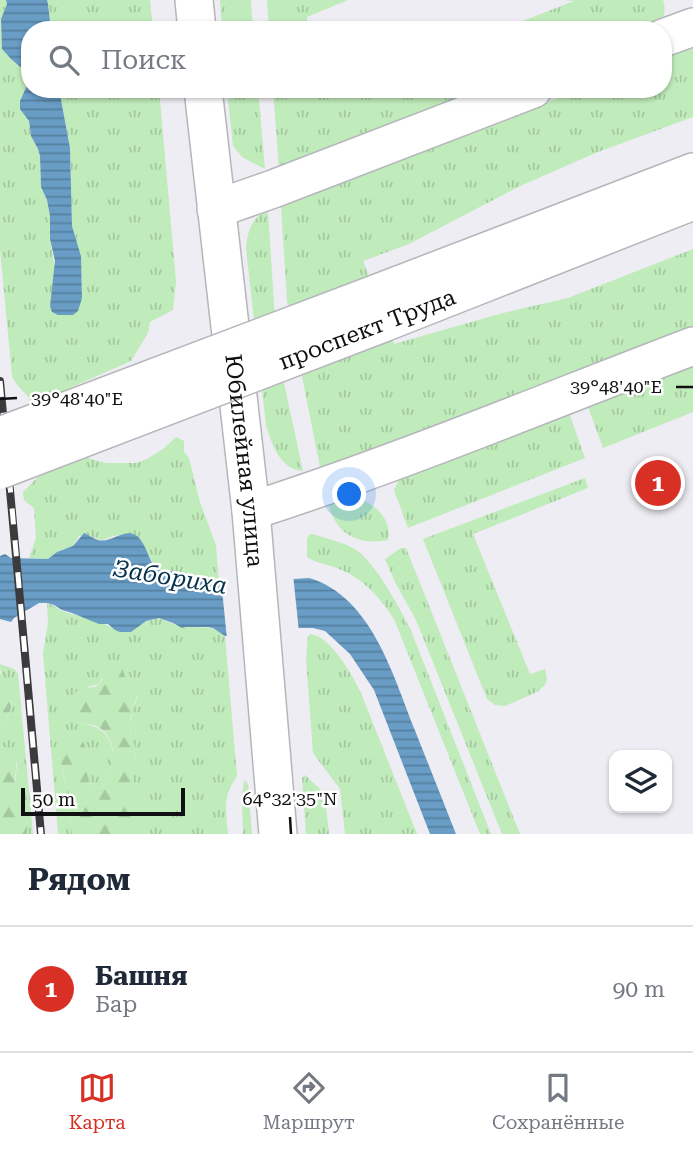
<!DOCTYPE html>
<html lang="ru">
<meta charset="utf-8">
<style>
body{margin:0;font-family:"Roboto Serif",serif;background:#f6f6f7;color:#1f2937}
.controls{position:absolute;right:21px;bottom:21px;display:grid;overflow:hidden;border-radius:14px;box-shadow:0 2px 5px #0004}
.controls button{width:63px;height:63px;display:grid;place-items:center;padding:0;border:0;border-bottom:2px solid #e0e1e3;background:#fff;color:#1f2937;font:35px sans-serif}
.scale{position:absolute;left:21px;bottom:18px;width:164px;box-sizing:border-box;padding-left:7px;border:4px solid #111113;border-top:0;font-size:19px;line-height:24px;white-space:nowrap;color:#111113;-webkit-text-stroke:5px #fff;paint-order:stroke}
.you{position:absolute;left:350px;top:495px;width:24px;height:24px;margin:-18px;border:5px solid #fff;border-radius:50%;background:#1a73e8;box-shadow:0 0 0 10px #1a73e833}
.badge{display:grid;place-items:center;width:46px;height:46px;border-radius:50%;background:#d93025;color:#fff;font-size:23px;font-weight:700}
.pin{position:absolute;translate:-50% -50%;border:4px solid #fff;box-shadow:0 2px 7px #0006}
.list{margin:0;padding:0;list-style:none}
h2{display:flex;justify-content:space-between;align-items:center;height:91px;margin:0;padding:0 28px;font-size:30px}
h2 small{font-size:23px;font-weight:400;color:#747a83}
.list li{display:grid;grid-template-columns:46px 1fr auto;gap:21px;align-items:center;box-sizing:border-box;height:126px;padding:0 28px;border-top:2px solid #e0e1e3}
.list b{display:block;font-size:26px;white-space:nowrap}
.list p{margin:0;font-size:23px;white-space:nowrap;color:#747a83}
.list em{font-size:23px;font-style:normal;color:#747a83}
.icon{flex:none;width:38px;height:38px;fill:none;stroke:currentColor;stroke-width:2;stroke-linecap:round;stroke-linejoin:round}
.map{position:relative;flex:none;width:693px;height:834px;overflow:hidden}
.search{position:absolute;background:#fff;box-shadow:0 2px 5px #0004;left:21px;right:21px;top:21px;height:77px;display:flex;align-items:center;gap:18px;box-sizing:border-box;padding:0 24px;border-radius:28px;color:#747a83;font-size:26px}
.sheet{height:217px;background:#fff}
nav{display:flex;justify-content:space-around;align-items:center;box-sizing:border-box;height:98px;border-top:2px solid #e0e1e3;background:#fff;font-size:19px;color:#747a83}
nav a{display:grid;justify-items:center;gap:4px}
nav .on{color:#d93025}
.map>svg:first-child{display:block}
.grass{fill:url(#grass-tufts)}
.forest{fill:url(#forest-firs)}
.water{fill:url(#water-rules)}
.pier{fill:#ededf3}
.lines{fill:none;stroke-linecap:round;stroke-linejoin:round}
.secondary-casing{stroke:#b5b6bb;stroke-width:40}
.secondary{stroke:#fff;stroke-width:37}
.rail-casing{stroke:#3b3b3d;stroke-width:8}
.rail{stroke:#fff;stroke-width:5;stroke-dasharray:16;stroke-linecap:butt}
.secondary-bridge-casing{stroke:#b5b6bb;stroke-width:40;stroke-linecap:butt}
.secondary-bridge{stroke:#fff;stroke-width:37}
.ticks{fill:none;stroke:#111113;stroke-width:2.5}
.labels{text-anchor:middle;stroke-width:5;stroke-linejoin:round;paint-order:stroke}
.street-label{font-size:23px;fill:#111113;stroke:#fff}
.water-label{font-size:24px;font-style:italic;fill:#06324e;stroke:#fff}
.ticks-label{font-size:18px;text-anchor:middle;fill:#111113;stroke:#fff;stroke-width:5;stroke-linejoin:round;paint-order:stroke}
</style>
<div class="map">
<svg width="693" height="834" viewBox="0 0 693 834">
<defs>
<pattern id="grass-tufts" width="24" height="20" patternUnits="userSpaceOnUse" patternTransform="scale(1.75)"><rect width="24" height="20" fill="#c0ebba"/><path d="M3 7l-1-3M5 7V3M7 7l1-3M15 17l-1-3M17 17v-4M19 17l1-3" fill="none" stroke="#a4c89f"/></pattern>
<pattern id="forest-firs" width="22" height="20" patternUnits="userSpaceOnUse" patternTransform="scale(1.75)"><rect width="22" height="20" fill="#c0ebba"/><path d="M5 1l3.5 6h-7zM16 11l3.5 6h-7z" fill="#a4c89f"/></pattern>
<pattern id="water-rules" width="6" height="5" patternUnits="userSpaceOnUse" patternTransform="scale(1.75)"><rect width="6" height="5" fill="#699dc5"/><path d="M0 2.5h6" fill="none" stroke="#557f9f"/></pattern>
</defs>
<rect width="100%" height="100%" fill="#ededf3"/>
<path class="grass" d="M0,0H6L7,4L1,19L2,48L12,60L23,69L26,76L28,83L20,101V109L29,121L31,136L38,149L40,156L41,187L47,200L50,216V239L55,268L50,306L82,298L81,256L72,226L70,148L59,89H159L176,281L173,310L150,322L148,333L131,361L65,390L61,408L78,449L88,458L106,463H136L147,459L163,449L176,437L184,441V452L189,458L200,502L216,545L219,584C207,583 197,578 185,574C177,570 165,571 156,569L139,538C134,537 127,535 122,535C106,535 105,546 89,535L79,536L73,546L57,552L48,559L29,558L36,538L34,508L24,500L23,492L40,475C41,458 39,412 29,398C23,390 16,386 12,376L0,249Z
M47,0H150L153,30H51Z
M220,0H251L253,30H222Z
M267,0H348L307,17L308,30H269Z
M564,0H663C667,11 663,23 654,30H500L574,1Z
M693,45V117L598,152L520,186L409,244L363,261L394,344L503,313L568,298L693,249V329L321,472L287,301L281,206L581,89H663V57Z
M227,89H258L265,169L242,157L233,146Z
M273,89H316L318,98L341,89H493L279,169Z
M268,211L277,351L303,471C279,469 272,444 266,425L246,249C247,234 251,216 268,211Z
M693,363V412L603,448L587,404Z
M568,410L585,458L408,528L394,490L399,479Z
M585,478L588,488L473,534L530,674L545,669L547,679L545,685L537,692L505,706L495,705L487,699L423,539Z
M351,496C371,500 393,518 388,540C357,546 335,533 328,503Z
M313,534C327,539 344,542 356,550C376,563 398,606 410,628L491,834H480L394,619C379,596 361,576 334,567C325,564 316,563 307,557V539L309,535Z
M401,548H406L520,834H502L416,620L395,582L385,559Z
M47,603C53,605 57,608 62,611C76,616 107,622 115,630L159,618L178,626L213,628L225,636L237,776C222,798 226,809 228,834H138C140,823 142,812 137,801C134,795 134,798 133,791C130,778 135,766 135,753C135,743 130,736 130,726C130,715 137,705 137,694C137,685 129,682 124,677V672L101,679L99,684L87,687L79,723C117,726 121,760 102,788L91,786L70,730L64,731L61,736L63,774L68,796L72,834H58L43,653L48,623Z
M310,634C330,635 353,676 361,693L417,834H345L340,789L313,753L306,659L308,636Z
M0,664L14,669L18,674L33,834H27V811L16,791L15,784L17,763L5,748L0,747V726C27,699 0,689 0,664Z
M305,775L321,790L325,796L329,834H306L302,778Z
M244,780L248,784L252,834H243L242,797Z"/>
<path class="forest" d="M116,666H122L125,677L138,688L134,709L130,719V731L135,746L133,793L141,809V821L138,834H72L68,796L58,749L61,736L64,731L70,730C99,748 80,766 91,786L102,788C115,770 121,738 96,726C90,723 80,725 75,720C67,714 70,697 77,691C83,685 92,690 98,685C105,679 103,671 116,666Z
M0,673C13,692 18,708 0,726Z
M0,747L12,750C20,762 14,771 15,784C16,794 24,801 27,811C28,818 27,827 27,834H0Z"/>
<path class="water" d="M6,0H47L48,4L51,30H30V89H59L70,148L72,226L81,256L82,298L78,311L73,315H58L52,312L50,306L55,261L50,239V216L47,200L41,187L40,156L38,149L31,136L29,121L20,109V101L28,83L26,76L23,69L12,60L2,49L1,19L7,4Z
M84,533C89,535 94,539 98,540C113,544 127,524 140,539C147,548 149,560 156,569C165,572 177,570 185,574C197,578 207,583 219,584L309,578C371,596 393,675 414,728C428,763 442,799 456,834H430L374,690L350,654L325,631L313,628H300L225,636L213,628L208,627H186L182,628L173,623L159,618L146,621L131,632H120L115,630L108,624H99L72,613L62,610L54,605L47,603H39L14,618L11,622L0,619V556L5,554L11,558L48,559L57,552L73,546Z"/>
<path class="pier" d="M293,574L299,632L227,639L221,580Z"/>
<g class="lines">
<defs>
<g id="secondary">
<path d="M194,0L197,30"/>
<path d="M663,38L693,27"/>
<path id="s1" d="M203,89L251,511L278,834"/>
<path d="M216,209L273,189L533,89"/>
<path d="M375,294L693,172"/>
<path d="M386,322L693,201"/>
<path d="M251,511C400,463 546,402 693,346"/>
</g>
</defs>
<use href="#secondary" class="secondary-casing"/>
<use href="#secondary" class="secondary"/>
<defs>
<path id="rail" d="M0,381C15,532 27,683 41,834"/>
</defs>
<use href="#rail" class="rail-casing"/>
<use href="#rail" class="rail"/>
<defs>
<path id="secondary-bridge" d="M0,436L375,294
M0,470L386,322"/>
</defs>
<use href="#secondary-bridge" class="secondary-bridge-casing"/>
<use href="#secondary-bridge" class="secondary-bridge"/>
</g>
<path class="ticks" d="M676,387H693M0,399L17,398M290,817L291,834"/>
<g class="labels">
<g class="street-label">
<text transform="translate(367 329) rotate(-21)" y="8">проспект Труда</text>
<text dy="8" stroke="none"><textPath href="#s1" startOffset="374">Юбилейная улица</textPath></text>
</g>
<g class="water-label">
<text transform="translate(170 577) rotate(9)" y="8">Забориха</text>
</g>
</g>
<g class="ticks-label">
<text x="616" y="393">39°48'40"E</text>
<text x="77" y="405">39°48'40"E</text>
<text x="290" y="805">64°32'35"N</text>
</g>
</svg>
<div class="controls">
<button><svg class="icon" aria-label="layers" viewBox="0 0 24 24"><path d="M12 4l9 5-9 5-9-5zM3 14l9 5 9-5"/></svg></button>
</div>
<div class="scale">50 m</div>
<div class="you"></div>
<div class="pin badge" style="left:658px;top:483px">1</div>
<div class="search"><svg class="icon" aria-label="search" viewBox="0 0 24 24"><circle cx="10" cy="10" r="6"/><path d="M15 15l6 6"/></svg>Поиск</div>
</div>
<section class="sheet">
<h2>Рядом<small></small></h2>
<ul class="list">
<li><span class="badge">1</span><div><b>Башня</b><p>Бар</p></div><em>90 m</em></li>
</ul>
</section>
<nav>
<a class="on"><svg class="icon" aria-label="map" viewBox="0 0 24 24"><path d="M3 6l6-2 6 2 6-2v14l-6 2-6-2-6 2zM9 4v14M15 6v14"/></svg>Карта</a>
<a><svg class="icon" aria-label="directions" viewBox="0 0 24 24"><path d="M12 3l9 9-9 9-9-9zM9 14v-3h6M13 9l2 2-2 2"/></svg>Маршрут</a>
<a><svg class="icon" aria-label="saved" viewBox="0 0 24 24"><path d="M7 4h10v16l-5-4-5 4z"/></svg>Сохранённые</a>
</nav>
